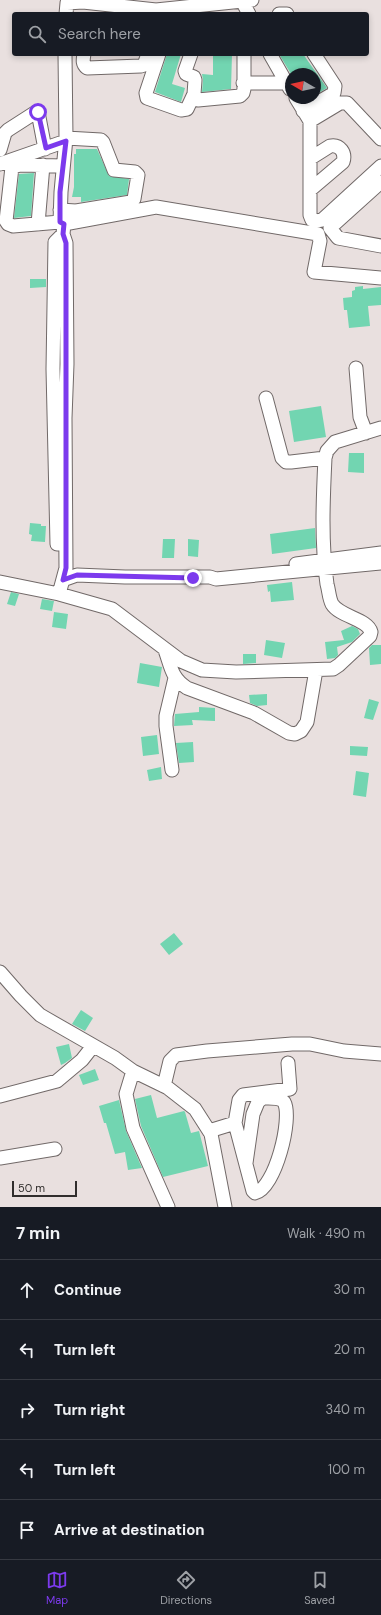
<!DOCTYPE html>
<meta charset="utf-8">
<style>
body{margin:0;font-family:"DM Sans",sans-serif;background:#20242c;color:#f1f3f6}
.compass{position:absolute;left:285px;top:68px;width:36px;height:36px;border-radius:50%;background:#171b24;box-shadow:0 2px 6px #0003;rotate:279deg}
.scale{position:absolute;left:12px;bottom:10px;width:65px;box-sizing:border-box;padding-left:4px;border:2px solid #312e2d;border-top:0;font-size:11px;line-height:14px;white-space:nowrap;color:#312e2d;-webkit-text-stroke:3px #e9e0df;paint-order:stroke}
.stop{position:absolute;width:12px;height:12px;margin:-9px;border:3px solid #7c3aed;border-radius:50%;background:#fff}
.stop.end{background:#7c3aed;border-color:#fff;box-shadow:0 1px 4px #0008}
.list{margin:0;padding:0;list-style:none}
h2{display:flex;justify-content:space-between;align-items:center;height:52px;margin:0;padding:0 16px;font-size:17px}
h2 small{font-size:13px;font-weight:400;color:#9ea1a6}
.list li{display:grid;grid-template-columns:26px 1fr auto;gap:12px;align-items:center;box-sizing:border-box;height:60px;padding:0 16px;border-top:1px solid #363941}
.list b{display:block;font-size:15px;white-space:nowrap}
.list em{font-size:13px;font-style:normal;color:#9ea1a6}
.icon{flex:none;width:22px;height:22px;fill:none;stroke:currentColor;stroke-width:2;stroke-linecap:round;stroke-linejoin:round}
.map{position:relative;flex:none;width:381px;height:1207px;overflow:hidden}
.search{position:absolute;background:#171b24;box-shadow:0 2px 6px #0003;left:12px;right:12px;top:12px;height:44px;display:flex;align-items:center;gap:10px;box-sizing:border-box;padding:0 14px;border-radius:4px;color:#9ea1a6;font-size:15px}
.sheet{height:352px;background:#171b24}
nav{display:flex;justify-content:space-around;align-items:center;box-sizing:border-box;height:56px;border-top:1px solid #363941;background:#171b24;font-size:11px;color:#9ea1a6}
nav a{display:grid;justify-items:center;gap:2px}
nav .on{color:#7c3aed}
.map>svg:first-child{display:block}
.building{fill:#72d5b1}
.lines{fill:none;stroke-linecap:round;stroke-linejoin:round}
.minor-casing{stroke:#716968;stroke-width:15}
.minor{stroke:#fff;stroke-width:13}
.route{stroke:#7c3aed;stroke-width:5}
</style>
<div class="map">
<svg width="381" height="1207" viewBox="0 0 381 1207">
<rect width="100%" height="100%" fill="#e9e0df"/>
<path class="building" d="M167,54H181L172,84L185,88L181,102L155,92Z
M213,54H232L231,89L202,92L203,80L202,74L213,75Z
M279,54H303L327,88L315,95V74H291Z
M76,149H97L109,176L129,179L127,195L81,202V197H72L74,187V154H76Z
M34,173L31,216L14,218L19,174Z
M30,279H46V287L30,288Z
M363,286V289L381,287V305L368,306L370,326L349,328L347,310H344L343,298L352,297V291L355,290V287Z
M321,406L326,437L294,442L289,411Z
M349,453H364V473L348,472Z
M30,523L41,524V526H46L45,542L31,541L32,535L29,534Z
M315,528L316,548L272,554L270,534Z
M163,539H175L174,558H162Z
M188,539L199,540L198,557L188,556Z
M292,582L294,600L271,602L270,591L268,592L267,585Z
M11,592L19,594L15,606L7,604Z
M42,599L54,601L52,611L40,609Z
M54,612L68,614L66,629L52,627Z
M352,626L358,629L360,634L352,642L337,647L338,655L335,658L327,659L325,642L344,640L341,631Z
M266,640L285,643L282,658L264,655Z
M372,645H381V664L370,665L369,648Z
M243,654H256V663L243,664Z
M140,663L162,667L159,687L137,683Z
M267,694V705L257,706L250,703L249,695Z
M369,699L379,702L373,720L364,718Z
M199,707L215,708V721L192,720L193,725L174,726L175,714L199,712Z
M157,735L159,754L143,756L141,737Z
M193,742L194,762L179,763L176,743Z
M350,746L368,747L367,756L350,755Z
M161,767L162,779L149,781L147,770Z
M356,771L369,773L366,797L353,795Z
M174,933L183,944L169,955L160,944Z
M81,1010L93,1018L85,1031L72,1024Z
M69,1044L72,1058L65,1063L61,1065L56,1047Z
M95,1069L99,1080L83,1085L79,1075Z
M151,1095L157,1118L184,1111L185,1112L191,1133L199,1131L208,1166L163,1177L141,1126L135,1099Z
M119,1100L126,1131L142,1168L128,1170L125,1152L115,1154L106,1123H104L99,1106Z"/>
<g class="lines">
<defs>
<path id="minor" d="M242,1L249,14
M66,14L67,3L83,2L156,10L252,0
M279,14H287
M65,54L66,138L61,192L60,222L64,224L156,207L318,234L320,241L314,272L381,278
M84,54C83,60 82,64 87,68L141,66L144,65L148,54
M159,54L146,93L147,98L181,110L187,109L194,94
M191,54L185,71L186,74L194,77L195,80L194,94L198,100L240,96L243,93L244,89V54
M270,54L290,89
M243,83H287
M296,98L310,121V215L312,220L316,221L322,220L381,166
M303,111L334,93L335,86L314,54
M310,121L340,103H347L381,139
M0,150L5,133L8,130L36,112H38L45,149
M0,164L66,141
M381,182L330,228L338,238L381,246
M310,190L343,162C346,153 340,144 330,146L311,158
M60,210L76,211L131,202L134,199L138,175L135,172L114,170L103,142L101,140L66,138
M60,222L13,226L8,224L6,221L12,167L21,165L63,166
M38,224L43,165
M356,368L360,417L366,433
M266,398L282,458L286,462H291L325,458
M57,544L53,369L55,242L63,234
M296,564L381,553
M63,580L77,575L125,577H210L216,579L381,563
M0,582L59,594L112,609L181,661L202,670L236,672L333,669L339,665L370,636L371,632C368,619 340,617 332,604C329,598 329,591 327,584C321,542 323,499 325,458L327,451L335,442L381,428
M59,594L66,568L65,418L67,364L66,243L63,234L64,224
M165,650C171,666 171,678 187,688L254,713L289,733L295,734L301,731L307,722L316,670
M172,770L166,726V716L175,678
M0,972L21,996L40,1015L115,1058L133,1071L168,1088L195,1109L211,1134L225,1207
M133,1071L126,1094L133,1128L168,1207
M164,1086L170,1061L176,1055L207,1051L292,1044H310L344,1051L381,1054
M0,1096L57,1081L82,1060L93,1046
M235,1123L253,1191L255,1193C275,1189 293,1118 284,1102C280,1097 269,1098 263,1098L258,1102L253,1114L246,1163
M209,1131L235,1123L239,1100L243,1095L290,1089L288,1063
M0,1158L55,1149"/>
</defs>
<use href="#minor" class="minor-casing"/>
<use href="#minor" class="minor"/>
</g>
<g class="lines">
<path class="route" d="M38,112L46,148L66,141L60,192V222L64,224L63,234L66,243C67,351 65,460 66,568L63,580L77,575L193,578"/>
</g>
</svg>
<svg class="compass" viewBox="-18 -18 36 36"><path d="M0-13l5 13h-10z" fill="#e53935"/><path d="M0 13l5-13h-10z" fill="#9ea1a6"/></svg>
<div class="scale">50 m</div>
<div class="stop" style="left:38px;top:112px"></div>
<div class="stop end" style="left:193px;top:578px"></div>
<div class="search"><svg class="icon" aria-label="search" viewBox="0 0 24 24"><circle cx="10" cy="10" r="6"/><path d="M15 15l6 6"/></svg>Search here</div>
</div>
<section class="sheet">
<h2>7 min<small>Walk · 490 m</small></h2>
<ul class="list">
<li><svg class="icon" aria-label="ahead" viewBox="0 0 24 24"><path d="M12 20V5M6 11l6-6 6 6"/></svg><div><b>Continue</b></div><em>30 m</em></li>
<li><svg class="icon" aria-label="left" viewBox="0 0 24 24"><path d="M17 20v-9H6M10 6l-5 5 5 5"/></svg><div><b>Turn left</b></div><em>20 m</em></li>
<li><svg class="icon" aria-label="right" viewBox="0 0 24 24"><path d="M7 20v-9h11M14 6l5 5-5 5"/></svg><div><b>Turn right</b></div><em>340 m</em></li>
<li><svg class="icon" aria-label="left" viewBox="0 0 24 24"><path d="M17 20v-9H6M10 6l-5 5 5 5"/></svg><div><b>Turn left</b></div><em>100 m</em></li>
<li><svg class="icon" aria-label="arrive" viewBox="0 0 24 24"><path d="M6 21V4h12l-3 4 3 4H6"/></svg><div><b>Arrive at destination</b></div></li>
</ul>
</section>
<nav>
<a class="on"><svg class="icon" aria-label="map" viewBox="0 0 24 24"><path d="M3 6l6-2 6 2 6-2v14l-6 2-6-2-6 2zM9 4v14M15 6v14"/></svg>Map</a>
<a><svg class="icon" aria-label="directions" viewBox="0 0 24 24"><path d="M12 3l9 9-9 9-9-9zM9 14v-3h6M13 9l2 2-2 2"/></svg>Directions</a>
<a><svg class="icon" aria-label="saved" viewBox="0 0 24 24"><path d="M7 4h10v16l-5-4-5 4z"/></svg>Saved</a>
</nav>
